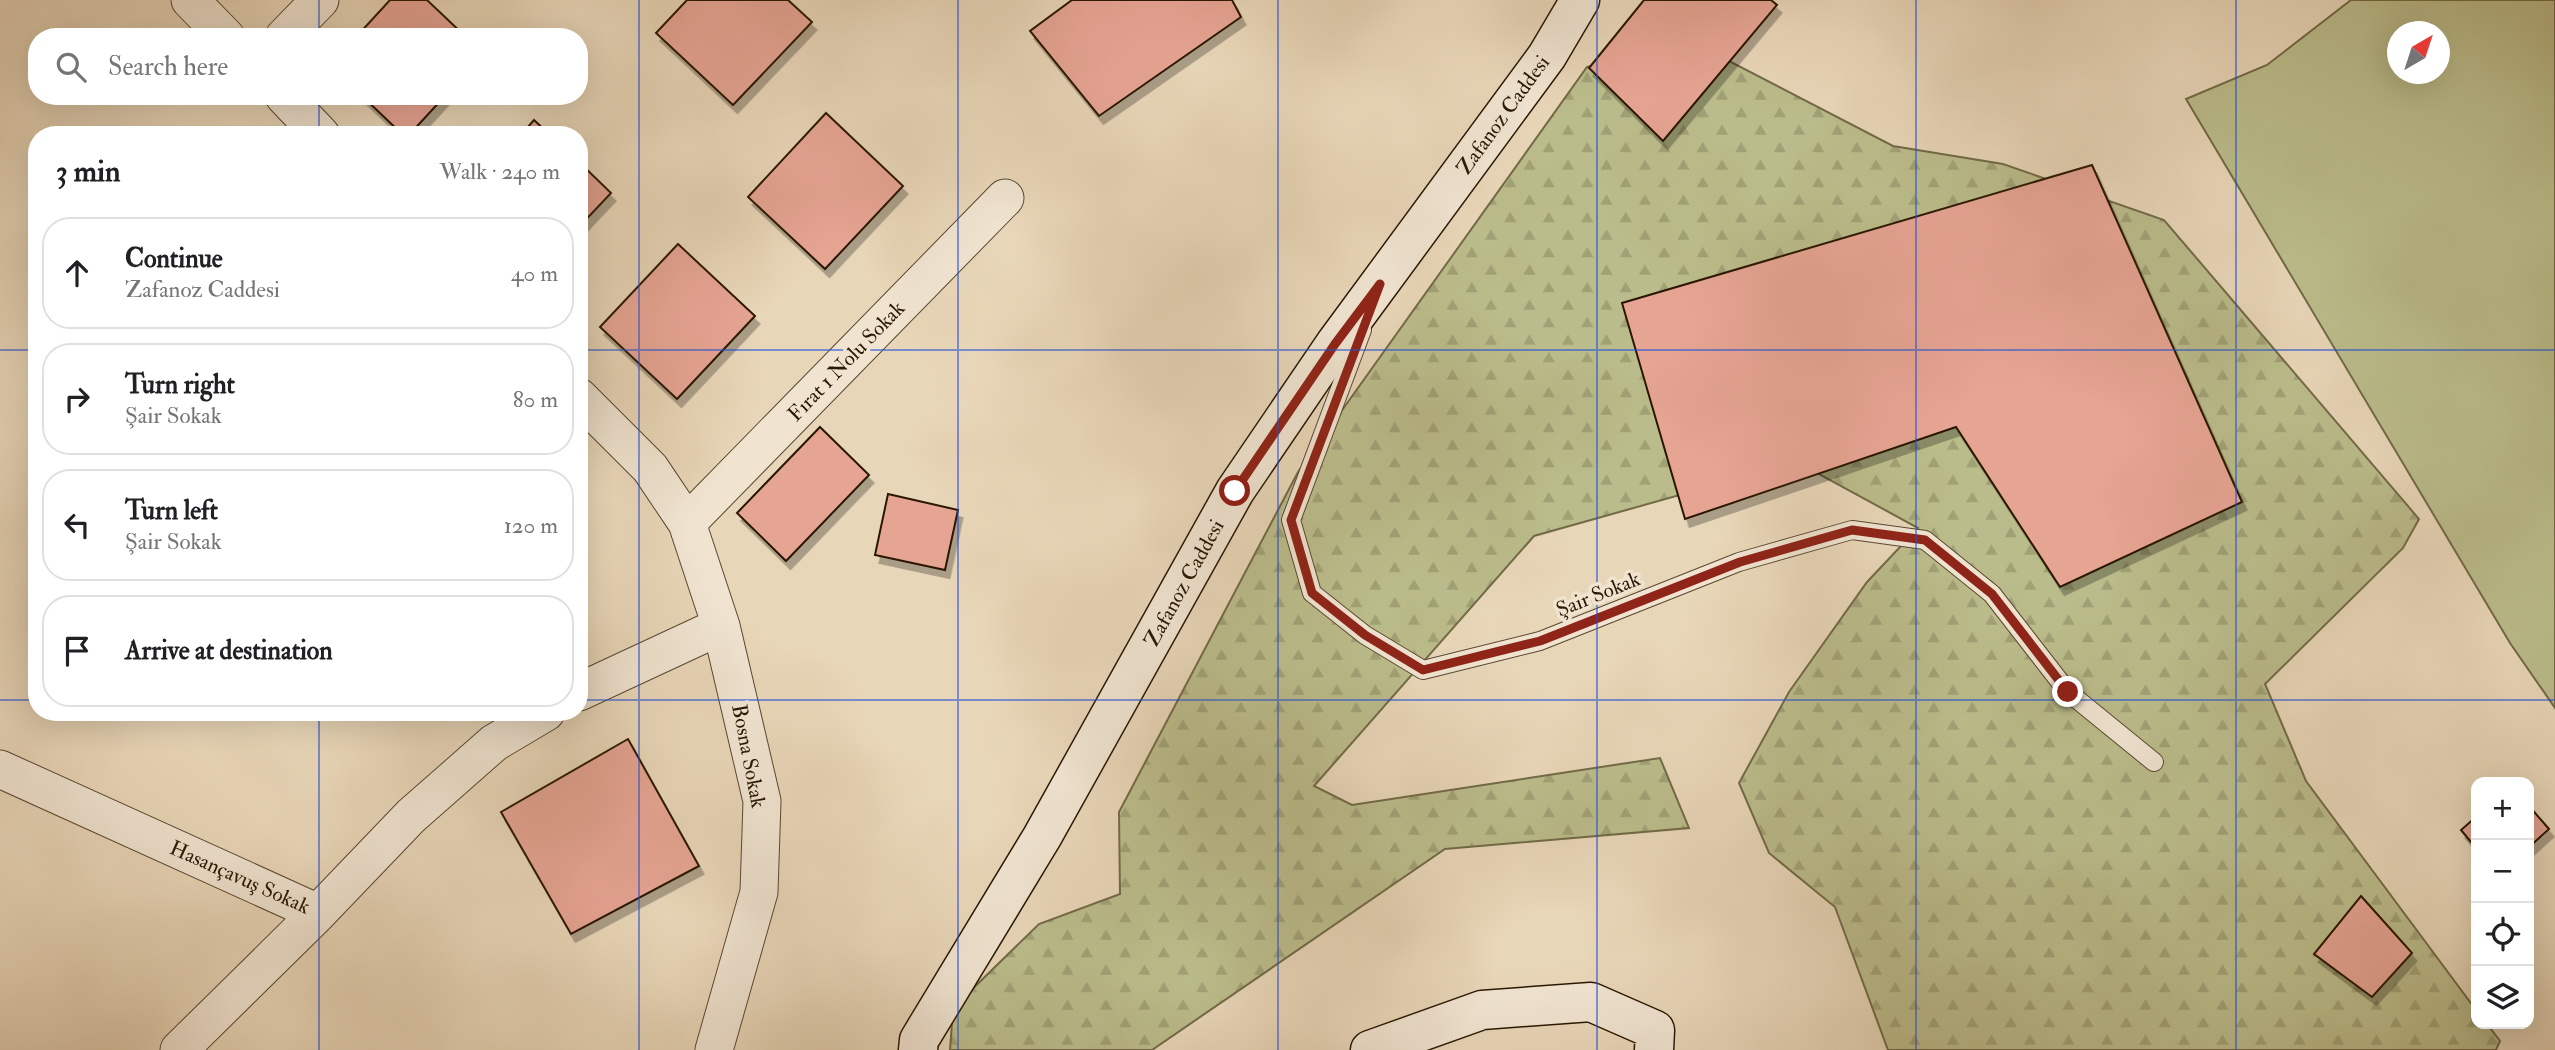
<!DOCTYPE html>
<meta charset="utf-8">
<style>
body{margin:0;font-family:"IM FELL Double Pica",serif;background:#f2f2f2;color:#202124}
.controls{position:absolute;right:21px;bottom:21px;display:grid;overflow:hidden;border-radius:14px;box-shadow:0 7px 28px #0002}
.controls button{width:63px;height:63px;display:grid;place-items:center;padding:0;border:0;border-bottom:2px solid #e0e0e0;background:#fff;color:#202124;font:35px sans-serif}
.compass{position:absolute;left:2387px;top:21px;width:63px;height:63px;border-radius:50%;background:#fff;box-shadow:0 7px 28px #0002;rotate:39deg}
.stop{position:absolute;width:21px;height:21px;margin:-16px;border:5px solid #8f2418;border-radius:50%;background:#fff}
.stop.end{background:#8f2418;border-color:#fff;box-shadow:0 2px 7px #0008}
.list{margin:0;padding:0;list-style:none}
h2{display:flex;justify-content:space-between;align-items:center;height:91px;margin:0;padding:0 28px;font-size:30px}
h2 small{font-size:23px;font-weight:400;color:#757577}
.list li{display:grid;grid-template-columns:46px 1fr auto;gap:21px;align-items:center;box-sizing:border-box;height:112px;margin:0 14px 14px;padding:0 14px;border:2px solid #e0e0e0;border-radius:28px}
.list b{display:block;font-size:26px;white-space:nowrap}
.list p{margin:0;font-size:23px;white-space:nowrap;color:#757577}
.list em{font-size:23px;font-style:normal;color:#757577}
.icon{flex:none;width:38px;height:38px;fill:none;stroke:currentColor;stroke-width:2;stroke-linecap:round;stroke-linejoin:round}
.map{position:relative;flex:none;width:2555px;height:1050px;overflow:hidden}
.search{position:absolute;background:#fff;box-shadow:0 7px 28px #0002;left:28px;top:28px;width:560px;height:77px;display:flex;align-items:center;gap:18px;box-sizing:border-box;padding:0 24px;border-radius:28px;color:#757577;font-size:26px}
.panel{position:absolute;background:#fff;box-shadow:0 7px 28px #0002;left:28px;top:126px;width:560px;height:595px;border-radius:28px}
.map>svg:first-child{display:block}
.grass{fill:#bbbc8b;stroke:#726a47;stroke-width:2;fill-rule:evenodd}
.forest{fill:url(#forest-firs);stroke:#726a47;stroke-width:2}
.building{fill:#e6a493;stroke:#2a1803;stroke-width:2;filter:url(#shadow)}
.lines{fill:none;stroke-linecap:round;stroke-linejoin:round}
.lane-casing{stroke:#5a4830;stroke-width:20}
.street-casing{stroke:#5a4830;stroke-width:39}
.secondary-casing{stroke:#2a1803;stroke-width:41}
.lane{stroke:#f0e4d1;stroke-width:18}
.street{stroke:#f0e4d1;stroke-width:37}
.secondary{stroke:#f0e4d1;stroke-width:38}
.route{stroke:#8f2418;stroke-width:9}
.grid{fill:none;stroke:#1d4ed8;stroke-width:2;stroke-opacity:0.55}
.labels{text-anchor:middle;stroke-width:7;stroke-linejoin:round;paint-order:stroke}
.street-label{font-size:21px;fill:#2a1803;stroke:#f0e4d1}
</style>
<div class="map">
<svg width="2555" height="1050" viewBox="0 0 2555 1050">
<defs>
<pattern id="forest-firs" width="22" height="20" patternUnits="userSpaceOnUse" patternTransform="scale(1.75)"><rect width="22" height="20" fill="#bbbc8b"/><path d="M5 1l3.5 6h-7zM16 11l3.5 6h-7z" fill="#a1a176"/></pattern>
<filter id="shadow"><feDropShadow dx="4.5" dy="8" stdDeviation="0" flood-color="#0004"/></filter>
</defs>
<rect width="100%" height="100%" fill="#e8d6b8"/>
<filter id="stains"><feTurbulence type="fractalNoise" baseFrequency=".00286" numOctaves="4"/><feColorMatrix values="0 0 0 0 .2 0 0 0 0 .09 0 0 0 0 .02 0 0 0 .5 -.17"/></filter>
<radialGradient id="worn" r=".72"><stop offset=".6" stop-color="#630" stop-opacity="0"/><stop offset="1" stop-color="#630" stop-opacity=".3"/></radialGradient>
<path class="grass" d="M2351,0H2555V708L2510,643L2186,99L2267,65ZM2398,32H2440V74H2398Z"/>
<path class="forest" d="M1700,46L1893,146L2003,164L2164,220L2419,519L2403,548L2265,684L2306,781L2476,1010V1024H2487L2500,1041L2496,1050H1888L1835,907L1769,853L1739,783L1789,692L1867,582L1918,528L1797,462L1534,536L1314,786L1352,805L1660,758L1689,828L1445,849L1152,1050H950L953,1008L1039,924L1120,894L1119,812L1298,472L1587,67Z"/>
<path class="building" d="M390,0H427L466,37H356Z
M687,0H788L812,22L733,105L656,33Z
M1072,0H1232L1241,17L1099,116L1030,31Z
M1644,0H1771L1777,5L1663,141L1589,68Z
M362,96H445L409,135H403Z
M826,113L903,186L825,269L748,197Z
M534,120L550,135H521Z
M579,162L611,193L579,227Z
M2092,165L2242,502L2060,587L1956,427L1685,519L1622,303Z
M678,244L755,316L677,399L600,327Z
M820,427L869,475L786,561L737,513Z
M888,494L958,510L945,570L875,555Z
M628,739L699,866L571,934L501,812Z
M2529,806L2549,829L2529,847Z
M2476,817V848L2461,830Z
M2361,896L2412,953L2372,997L2314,954Z"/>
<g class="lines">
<defs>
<path id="lane" d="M1362,330L1291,520L1312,593L1365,635L1423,670L1540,641L1739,562L1852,530L1925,540L1992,594L2068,692L2154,762"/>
<path id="street" d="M190,0L226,37
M284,37L320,0
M284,96L321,135
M579,397L650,468L687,523L721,626L762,801L759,892L714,1050
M687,523L1005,198
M579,692L721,626
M0,769L318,913L411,816L494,743L546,712
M179,1050L318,913"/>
<path id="secondary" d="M918,1050L919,1040L1042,837L1235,491L1335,344L1547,56L1580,0
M1370,1050L1482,1010L1591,1002L1655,1030L1654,1050"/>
</defs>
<use href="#lane" class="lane-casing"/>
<use href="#street" class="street-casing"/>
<use href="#secondary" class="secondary-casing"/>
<use href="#lane" class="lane"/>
<use href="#street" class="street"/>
<use href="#secondary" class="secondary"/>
</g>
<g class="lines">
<path class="route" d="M1235,491L1335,344L1380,284L1291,520L1312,593L1365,635L1423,670L1540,641L1740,562L1852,530L1925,540L1992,594L2068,692"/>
</g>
<path class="grid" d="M319,0V37M639,0V1050M958,0V1050M1278,0V1050M1597,0V1050M1916,0V1050M2236,0V1050M319,96V135M0,350H37M579,350H2555M0,700H37M579,700H2555M319,712V1050"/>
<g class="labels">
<g class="street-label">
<text transform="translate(1503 115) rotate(-54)" y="7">Zafanoz Caddesi</text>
<text transform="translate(846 361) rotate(-46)" y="7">Fırat 1 Nolu Sokak</text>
<text transform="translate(1184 583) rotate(-61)" y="7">Zafanoz Caddesi</text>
<text transform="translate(1598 594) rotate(-22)" y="7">Şair Sokak</text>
<text transform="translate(749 756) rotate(79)" y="7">Bosna Sokak</text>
<text transform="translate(240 877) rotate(24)" y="7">Hasançavuş Sokak</text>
</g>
</g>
<rect width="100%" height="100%" filter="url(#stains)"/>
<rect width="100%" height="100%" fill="url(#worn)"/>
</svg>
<div class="controls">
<button>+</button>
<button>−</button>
<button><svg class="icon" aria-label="locate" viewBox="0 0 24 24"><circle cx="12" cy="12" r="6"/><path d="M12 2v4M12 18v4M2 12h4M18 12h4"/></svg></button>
<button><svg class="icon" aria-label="layers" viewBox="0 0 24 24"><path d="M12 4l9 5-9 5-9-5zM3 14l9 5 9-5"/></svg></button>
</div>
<svg class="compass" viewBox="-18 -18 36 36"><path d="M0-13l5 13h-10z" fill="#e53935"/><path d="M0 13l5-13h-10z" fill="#757577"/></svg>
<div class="stop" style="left:1235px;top:491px"></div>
<div class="stop end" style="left:2068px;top:692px"></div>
<div class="search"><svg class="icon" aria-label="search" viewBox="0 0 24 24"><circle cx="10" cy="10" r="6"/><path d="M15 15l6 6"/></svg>Search here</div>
<section class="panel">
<h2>3 min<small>Walk · 240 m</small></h2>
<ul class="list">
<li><svg class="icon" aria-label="ahead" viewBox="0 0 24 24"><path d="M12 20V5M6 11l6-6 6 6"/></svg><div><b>Continue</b><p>Zafanoz Caddesi</p></div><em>40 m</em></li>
<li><svg class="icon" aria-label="right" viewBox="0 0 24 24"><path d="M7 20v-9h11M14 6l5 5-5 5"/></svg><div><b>Turn right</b><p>Şair Sokak</p></div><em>80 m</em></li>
<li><svg class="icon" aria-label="left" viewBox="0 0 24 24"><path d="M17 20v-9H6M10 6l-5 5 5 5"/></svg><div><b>Turn left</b><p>Şair Sokak</p></div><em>120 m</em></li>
<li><svg class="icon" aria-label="arrive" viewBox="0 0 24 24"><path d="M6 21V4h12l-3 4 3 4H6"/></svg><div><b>Arrive at destination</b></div></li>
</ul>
</section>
</div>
